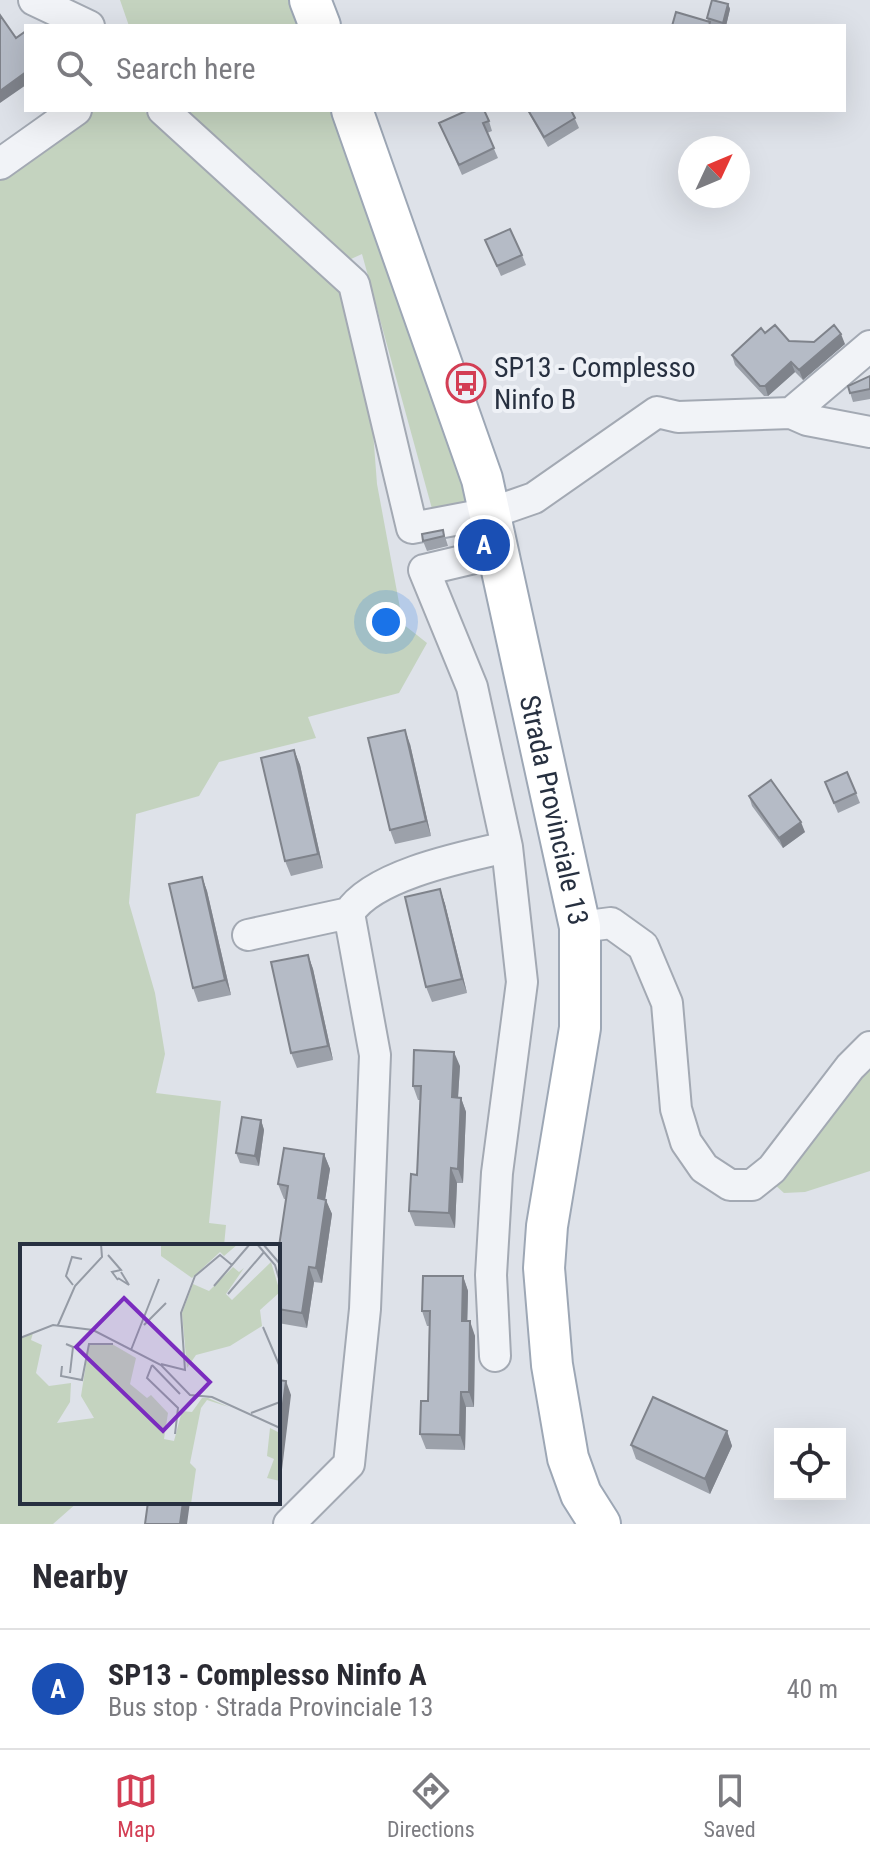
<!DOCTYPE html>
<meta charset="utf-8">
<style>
body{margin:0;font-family:"Roboto Condensed",sans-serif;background:#f7f7f7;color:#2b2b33}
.controls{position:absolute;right:24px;bottom:24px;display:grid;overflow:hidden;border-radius:0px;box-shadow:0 8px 32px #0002}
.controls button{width:72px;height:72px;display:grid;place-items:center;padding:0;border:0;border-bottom:2px solid #e1e1e2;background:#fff;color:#2b2b33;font:40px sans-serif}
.compass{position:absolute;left:678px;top:136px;width:72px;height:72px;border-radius:50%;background:#fff;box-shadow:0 8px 32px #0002;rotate:46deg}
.you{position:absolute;left:386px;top:622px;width:28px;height:28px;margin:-20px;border:6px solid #fff;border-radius:50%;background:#1a73e8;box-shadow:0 0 0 12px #1a73e833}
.badge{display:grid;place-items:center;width:52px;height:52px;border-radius:50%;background:#d33e54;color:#fff;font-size:26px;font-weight:700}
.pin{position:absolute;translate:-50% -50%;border:4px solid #fff;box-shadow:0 2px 8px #0006}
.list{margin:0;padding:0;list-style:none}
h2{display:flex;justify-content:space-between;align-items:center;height:104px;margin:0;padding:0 32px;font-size:34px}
h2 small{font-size:26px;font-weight:400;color:#7c7c81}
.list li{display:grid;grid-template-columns:52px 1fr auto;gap:24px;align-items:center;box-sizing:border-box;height:120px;padding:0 32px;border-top:2px solid #e1e1e2}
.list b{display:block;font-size:30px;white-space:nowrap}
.list p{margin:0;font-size:26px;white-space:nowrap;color:#7c7c81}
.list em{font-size:26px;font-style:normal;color:#7c7c81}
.icon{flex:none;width:44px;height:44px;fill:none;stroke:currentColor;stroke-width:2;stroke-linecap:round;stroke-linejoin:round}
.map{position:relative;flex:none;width:870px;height:1524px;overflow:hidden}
.search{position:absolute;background:#fff;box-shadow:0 8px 32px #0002;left:24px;right:24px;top:24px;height:88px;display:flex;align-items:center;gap:20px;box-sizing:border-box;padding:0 28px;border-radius:0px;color:#7c7c81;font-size:30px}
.sheet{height:224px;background:#fff}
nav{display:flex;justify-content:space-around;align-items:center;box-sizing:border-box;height:112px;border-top:2px solid #e1e1e2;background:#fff;font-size:22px;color:#7c7c81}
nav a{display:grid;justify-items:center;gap:4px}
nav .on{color:#d33e54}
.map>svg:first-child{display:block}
.green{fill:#c4d3bf}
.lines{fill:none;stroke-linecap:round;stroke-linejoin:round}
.minor-casing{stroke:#a3a9b3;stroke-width:34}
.major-casing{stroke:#9da7b5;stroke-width:44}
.minor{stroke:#f1f3f7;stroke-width:30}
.major{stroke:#fff;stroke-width:40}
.wall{fill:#9ca1aa}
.shaded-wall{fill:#7f838b}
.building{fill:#b5bbc6;stroke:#7f838b;stroke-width:2}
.labels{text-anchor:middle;stroke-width:8;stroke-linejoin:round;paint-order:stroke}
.poi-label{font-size:28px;fill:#273040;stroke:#eef1f6;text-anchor:start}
.street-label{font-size:28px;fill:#273040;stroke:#eef1f6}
.inset-road{fill:none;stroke:#959ba5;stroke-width:2}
.view{fill:#7b2cbf;fill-opacity:0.15;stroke:#7b2cbf;stroke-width:4}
.inset-edge{fill:none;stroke:#273040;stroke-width:4}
</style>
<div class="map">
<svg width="870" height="1524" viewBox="0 0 870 1524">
<rect width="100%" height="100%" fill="#dee2e9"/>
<path class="green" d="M120,0H292L303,26H129Z
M91,110H143L343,292L370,392L377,484L403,624L427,643L399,693L308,717L316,738L219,762L199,796L136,814L129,903L155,993L165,1054L156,1093L221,1101L209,1223L226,1225L224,1246H22V1502H78L53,1524H0V176Z
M183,110H335L470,494L459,511L434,516L362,254L351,259L349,264Z
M870,1061V1171L805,1192L784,1193L774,1184Z"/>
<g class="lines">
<defs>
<path id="minor" d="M34,0L89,26
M163,110L354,284L412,528L491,513L534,498L657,412L678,417L791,413L870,346
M0,164L76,110
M791,413L807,420L870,432
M580,927L611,923L643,946L667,1003L676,1109L686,1142L704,1168L730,1185H752L772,1169L850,1067L870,1047
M248,935L349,913
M495,1356L491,1275L497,1173L522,982L507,847L472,687L424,570L500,552
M289,1524L349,1464L365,1309L375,1055L349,913C373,875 463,857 507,847"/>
<g id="major">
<path d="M310,0L320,26"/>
<path id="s1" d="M352,110L482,479L580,927V1028L547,1226L544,1268L552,1365L568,1458L581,1494L600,1524"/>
</g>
</defs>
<use href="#minor" class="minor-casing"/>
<use href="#major" class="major-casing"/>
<use href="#minor" class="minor"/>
<use href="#major" class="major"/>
</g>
<path class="wall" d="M728,4L730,9L726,26L711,24L712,26H672L708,21L707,18Z
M527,110H571L579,128L548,147Z
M489,121L492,131L487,133L498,158L462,175L439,123Z
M485,240L522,255L526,265L501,276Z
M765,333L789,341L845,344L803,380L795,372L768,396H764L735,365L732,355Z
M870,376V399L853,402L848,386Z
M443,530L448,546L427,551L423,541Z
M410,744L431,836L395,844L390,830Z
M294,750L300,765L323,868L291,876L285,861Z
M825,782L856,793L860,803L838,813Z
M749,796L805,832L783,848L752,806Z
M202,877L207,891L231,995L198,1002L193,988Z
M440,889L445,904L467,993L432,1002L426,987Z
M308,955L313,969L333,1060L297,1068L291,1053Z
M460,1066L458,1098H461L466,1112L463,1183H457L455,1228L415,1226L409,1211L417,1175L420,1100H418L413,1086Z
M261,1120L264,1130L259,1166L240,1163L236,1153Z
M324,1154L330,1169L325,1199L332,1214L322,1283L314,1282L307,1328L278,1323V1253L286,1199H284L278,1184Z
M463,1276L468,1291L467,1321L475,1336L474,1407H466L465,1450L426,1449L420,1434L428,1401L429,1326H427L422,1311Z
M727,1431L732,1446L710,1494L636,1459L631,1445Z"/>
<path class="shaded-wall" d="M728,4L730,9L726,26H724L723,23Z
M26,72V85L0,103V91Z
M841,334L845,344L803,380L799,370Z
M791,362L795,372L768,396L765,386Z
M405,730L410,744L431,836L426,821Z
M294,750L300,765L323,868L318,854Z
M801,822L805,832L783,848L779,838Z
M202,877L207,891L231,995L225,980Z
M440,889L445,904L467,993L462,979Z
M308,955L313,969L333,1060L328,1046Z
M454,1052L460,1066L457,1112L452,1097Z
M461,1098L466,1112L463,1183L458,1169Z
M261,1120L264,1130L259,1166L255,1156Z
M324,1154L330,1169L323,1213L318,1198Z
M451,1168L457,1183L455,1228L449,1213Z
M326,1200L332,1214L322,1283L316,1268Z
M309,1267L314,1282L307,1328L302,1313Z
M463,1276L468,1291L467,1335L462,1321Z
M470,1321L475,1336L474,1407L469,1392Z
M286,1381L291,1395L280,1486L278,1482V1441Z
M461,1392L466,1407L465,1450L460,1435Z
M727,1431L732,1446L710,1494L705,1479Z
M183,1502H190L187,1524H180Z"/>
<path class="building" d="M712,0L728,4L723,23L707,18Z
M676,12L710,22L709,26H672Z
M0,15L16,38L26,31V72L0,91Z
M468,110H484L489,121L483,123L494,148L459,165L439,123Z
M528,110H571L575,118L544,137Z
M510,229L522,255L497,266L485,240Z
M775,325L789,341L814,342L834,325L841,334L799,370L791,362L765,386H760L732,355L761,328L765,333Z
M870,376V389L850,393L848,386Z
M443,530L444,536L423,541L422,534Z
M405,730L426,821L390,830L368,738Z
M294,750L318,854L285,861L261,758Z
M847,772L856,793L834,803L825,782Z
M771,780L801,822L779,838L749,796Z
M202,877L225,980L193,988L169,884Z
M440,889L462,979L426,987L405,897Z
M308,955L328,1046L291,1053L271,962Z
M414,1050L454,1052L452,1097L461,1098L458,1169L451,1168L449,1213L409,1211L411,1174L417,1175L421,1086H413Z
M242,1117L261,1120L255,1156L236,1153Z
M284,1148L324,1154L318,1198L326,1200L316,1268L309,1267L302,1313L278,1309V1253L288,1186L278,1184Z
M423,1276H463L462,1321H470L469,1392H461L460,1435L420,1434L421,1401H428L430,1311H422Z
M278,1380L286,1381L278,1441Z
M653,1397L727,1431L705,1479L631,1445Z
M148,1502H183L180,1524H145Z"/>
<defs>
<symbol id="bus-ring" viewBox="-11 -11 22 22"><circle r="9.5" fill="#eef1f6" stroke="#d33e54" stroke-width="1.5"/><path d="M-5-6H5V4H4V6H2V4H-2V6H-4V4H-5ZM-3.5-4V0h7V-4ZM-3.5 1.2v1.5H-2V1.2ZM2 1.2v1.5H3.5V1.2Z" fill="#d33e54"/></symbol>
</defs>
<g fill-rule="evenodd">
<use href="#bus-ring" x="444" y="361" width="44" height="44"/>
</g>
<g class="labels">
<g class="poi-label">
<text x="494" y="377">SP13 - Complesso<tspan x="494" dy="32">Ninfo B</tspan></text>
</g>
<g class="street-label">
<text dy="10" stroke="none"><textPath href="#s1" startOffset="730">Strada Provinciale 13</textPath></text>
</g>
</g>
<g transform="translate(20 1244)">
<rect width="260" height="260" fill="#dee2e9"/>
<path d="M141,0L186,1L218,0L204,12L200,8L172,34L141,12ZM251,18L260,48L240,66L242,82L210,102L176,111L167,124L162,69L173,40L189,47L213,23L219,28L224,24L206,50L212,56ZM13,89L11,96L22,101L16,129L29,142L51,139L50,158L37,179L74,174L61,152L69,101L92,100L116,114L110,140L127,154L131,151L148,169L144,195L154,197L162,167L172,168L182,154H188L209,163L187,156L181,164L170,219L176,225L171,260H0V95ZM250,184L260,189V237L247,234L254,215L247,212Z" fill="#c4d3bf"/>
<path class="inset-road" d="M237,0L255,21L260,38M243,0L260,20M88,11L101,26L92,28L98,36M98,34L109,41L101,28M53,41L46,32L52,13L62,15M194,42L230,0M208,50L244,8M38,81L55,42L82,13L81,0M124,81L146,59M243,83L260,123M0,94L33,81L73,86L141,121L170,151L192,153L260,184M46,100L53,103L50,129M111,106L139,35M141,120L165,126L161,69L175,32L200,11L212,21M132,121L127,134L158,164L155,190M132,121L160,150M42,122L41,132L62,136L69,100H93M231,169L260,158"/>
<path class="view" d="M104,54L190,138L143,187L56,103Z"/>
<rect width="260" height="260" class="inset-edge"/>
</g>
</svg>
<div class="controls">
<button><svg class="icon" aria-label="locate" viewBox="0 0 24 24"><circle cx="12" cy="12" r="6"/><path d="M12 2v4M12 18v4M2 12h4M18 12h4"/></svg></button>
</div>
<svg class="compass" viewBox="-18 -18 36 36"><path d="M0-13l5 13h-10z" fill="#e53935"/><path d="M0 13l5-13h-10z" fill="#7c7c81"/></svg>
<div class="you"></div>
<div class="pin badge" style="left:484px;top:545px;background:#1a4fb4">A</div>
<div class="search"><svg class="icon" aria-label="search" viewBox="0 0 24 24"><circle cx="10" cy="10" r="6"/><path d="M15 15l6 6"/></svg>Search here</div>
</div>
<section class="sheet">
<h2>Nearby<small></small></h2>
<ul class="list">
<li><span class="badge" style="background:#1a4fb4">A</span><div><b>SP13 - Complesso Ninfo A</b><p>Bus stop · Strada Provinciale 13</p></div><em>40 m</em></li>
</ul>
</section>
<nav>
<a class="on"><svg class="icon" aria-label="map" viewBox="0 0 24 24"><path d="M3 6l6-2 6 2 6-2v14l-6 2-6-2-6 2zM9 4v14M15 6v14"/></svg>Map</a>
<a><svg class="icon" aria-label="directions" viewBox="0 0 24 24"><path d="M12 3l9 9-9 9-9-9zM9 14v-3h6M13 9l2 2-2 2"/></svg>Directions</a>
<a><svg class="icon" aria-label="saved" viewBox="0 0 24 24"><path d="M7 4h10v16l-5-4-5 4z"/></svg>Saved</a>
</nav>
